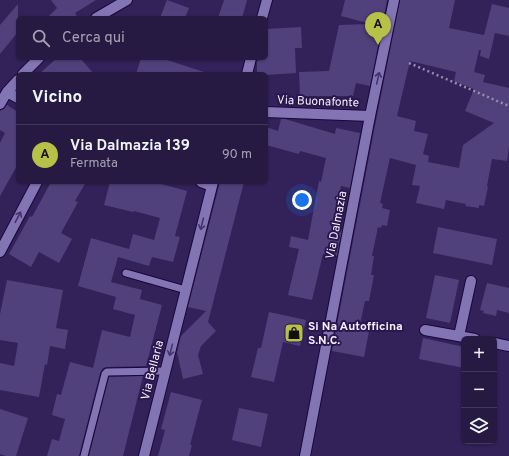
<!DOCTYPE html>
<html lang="it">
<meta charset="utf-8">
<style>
body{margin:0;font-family:Overpass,sans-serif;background:#2e234a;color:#f1f3f6}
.controls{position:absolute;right:12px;bottom:12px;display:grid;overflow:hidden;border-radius:6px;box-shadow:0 1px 3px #0004}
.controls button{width:36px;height:36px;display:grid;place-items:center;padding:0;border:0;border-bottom:1px solid #42385c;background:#261a43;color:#f1f3f6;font:20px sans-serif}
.you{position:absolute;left:302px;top:200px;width:14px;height:14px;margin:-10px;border:3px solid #fff;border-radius:50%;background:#1a73e8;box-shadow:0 0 0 6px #1a73e833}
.badge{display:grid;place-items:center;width:26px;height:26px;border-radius:50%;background:#b7c147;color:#111;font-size:13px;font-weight:700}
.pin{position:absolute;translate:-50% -33px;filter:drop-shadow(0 1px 2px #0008)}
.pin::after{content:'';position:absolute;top:21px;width:14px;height:12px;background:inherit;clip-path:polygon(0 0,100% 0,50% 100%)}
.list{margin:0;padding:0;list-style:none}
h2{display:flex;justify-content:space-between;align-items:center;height:52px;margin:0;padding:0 16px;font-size:17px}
h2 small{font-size:13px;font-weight:400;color:#a4a1b2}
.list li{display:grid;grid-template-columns:26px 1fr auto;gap:12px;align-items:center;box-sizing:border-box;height:60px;padding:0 16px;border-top:1px solid #42385c}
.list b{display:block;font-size:15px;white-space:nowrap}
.list p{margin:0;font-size:13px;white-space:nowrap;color:#a4a1b2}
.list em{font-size:13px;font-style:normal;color:#a4a1b2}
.icon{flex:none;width:22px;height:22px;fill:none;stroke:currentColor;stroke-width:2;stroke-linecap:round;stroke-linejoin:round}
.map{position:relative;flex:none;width:509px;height:456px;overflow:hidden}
.search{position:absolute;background:#261a43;box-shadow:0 1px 3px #0004;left:16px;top:16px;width:252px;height:44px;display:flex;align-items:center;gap:10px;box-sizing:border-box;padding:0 14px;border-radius:6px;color:#a4a1b2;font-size:15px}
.panel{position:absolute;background:#261a43;box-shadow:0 1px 3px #0004;left:16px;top:72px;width:252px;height:112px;border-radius:6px}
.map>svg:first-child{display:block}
.building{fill:#50417c;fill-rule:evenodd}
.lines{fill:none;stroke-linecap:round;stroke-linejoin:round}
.lane-casing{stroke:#1b063d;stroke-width:9}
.street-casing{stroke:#1b063d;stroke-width:12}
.secondary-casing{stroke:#1b063d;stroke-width:12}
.path{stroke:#968daf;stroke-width:2.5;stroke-dasharray:2 3;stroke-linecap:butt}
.lane{stroke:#8375b4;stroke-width:7}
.street{stroke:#8375b4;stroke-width:10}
.secondary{stroke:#8375b4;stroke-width:10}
.oneway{stroke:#44336d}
.labels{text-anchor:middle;stroke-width:4;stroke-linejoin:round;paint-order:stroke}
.street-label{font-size:12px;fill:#f1effd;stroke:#29174e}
.poi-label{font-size:12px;font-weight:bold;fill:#f1effd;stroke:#29174e;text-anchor:start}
</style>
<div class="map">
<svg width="509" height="456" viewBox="0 0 509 456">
<rect width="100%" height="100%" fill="#322259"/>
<path class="building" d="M51,0H96L75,13L78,18H47L57,8Z
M167,0L189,8L185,18H160Z
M224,0H247L242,18H218Z
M345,0H387L370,86L356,83L353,96H300L299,72L329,71L339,25L371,24L341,16Z
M400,0H455L449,28L484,35L492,4L509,8V36L495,33L489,59L480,56L481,50H479L474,72L485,75L483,82L509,88V147L507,161L492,159L487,186L488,187L484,206L479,205V208L465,206L466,204L446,200L444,209L416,203L420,186L412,185L416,165L390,158L380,203L383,204L382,208L390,210L387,226L382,225L381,228L378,227L372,256H374L371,275H374L369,301H365L360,324L370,326L364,357L332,351L374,131ZM410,61L456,72L454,81L474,89L465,111L494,123L463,145L459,168L428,162L429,156L423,154L428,134L414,131L416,121L397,116Z
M18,4V32L0,54V25Z
M301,27L302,48H295L296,73L266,75L257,74V61H259V58H266V42H267L266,29Z
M57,58H80L94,74H39Z
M141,58H161L204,72L203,74H136Z
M7,105L18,112V164L0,196V143L5,133L0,130V111L4,109Z
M281,119H285L335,134L336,128L360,133L350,188L341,186L332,228L342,230L337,256L323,254L312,300L288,295L299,249L289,247L291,236L308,240L319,181L321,182L326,158L300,151L299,154L266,145V127L278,131Z
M51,182H86L75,201L78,202L61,233L72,239L59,263L39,252L31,267L9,254L30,216L32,217Z
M110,182H154L187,191L175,236L180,237L173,262L152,257L149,266L118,257L111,282L142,290L140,299L162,305L146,366L107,367L103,368L100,373L79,456H47L52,439L59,441L65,419L52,415L57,394L61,395L70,362L93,368L102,330L130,337L135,315L113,309L116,297L78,286L91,238L129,249L133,234L154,240L160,218L134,211L133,212L104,205Z
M220,182H244L208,322L216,331L201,346L198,355L203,374L183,379L177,352L181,336L206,311L188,307Z
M438,227L497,239L492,265L433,253Z
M435,275L459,280L450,323L426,318Z
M7,280L63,290L56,328L68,330L65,349L50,346L47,365L45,364L39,397L0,390V363L14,366L18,343L0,340V314Z
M487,283L509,288V313L497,310L496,316L483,313L484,311L480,310Z
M269,312L306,320L300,346L283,342L274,382L251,377L258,348H261Z
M423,338L464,347V368L419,359Z
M143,376L123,456H89L109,377Z
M171,392L202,400L190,445H192L189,456H158L165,430L161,429Z
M239,408L268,414L261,447L232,440Z
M0,409L28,418L16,456H6L0,454Z"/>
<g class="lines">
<defs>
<path id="lane" d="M126,273L186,290
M84,456L105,374L107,372L165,371"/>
<path id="street" d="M96,18L127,0
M262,18L267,0
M23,74L39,58
M247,74L251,58
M7,92L18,98
M0,104L7,92L18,80
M266,112L370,116
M201,182L212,186
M0,252L37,182
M425,330L475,339
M459,336L471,281
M494,343L509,346
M144,456L213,182"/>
<path id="secondary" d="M305,456L370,116L394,0"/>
</defs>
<use href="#lane" class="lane-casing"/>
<use href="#street" class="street-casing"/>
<use href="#secondary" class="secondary-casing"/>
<path class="path" d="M409,63L509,106"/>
<use href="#lane" class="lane"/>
<use href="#street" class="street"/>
<use href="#secondary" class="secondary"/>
</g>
<defs><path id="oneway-shaft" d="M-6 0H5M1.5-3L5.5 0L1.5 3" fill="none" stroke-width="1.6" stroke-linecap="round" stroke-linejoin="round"/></defs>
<g class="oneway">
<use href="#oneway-shaft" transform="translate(378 78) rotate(-78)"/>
<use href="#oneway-shaft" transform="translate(18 217) rotate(-62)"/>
<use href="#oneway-shaft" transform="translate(202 224) rotate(104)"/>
<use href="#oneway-shaft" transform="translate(171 350) rotate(104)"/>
</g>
<defs>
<symbol id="shop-square" viewBox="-11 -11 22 22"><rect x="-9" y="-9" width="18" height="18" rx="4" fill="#b7c147" stroke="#29174e"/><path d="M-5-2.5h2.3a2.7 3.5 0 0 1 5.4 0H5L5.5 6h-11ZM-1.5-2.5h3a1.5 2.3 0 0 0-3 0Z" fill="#111"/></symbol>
</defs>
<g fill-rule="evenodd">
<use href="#shop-square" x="283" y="322" width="22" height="22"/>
</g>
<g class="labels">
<g class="street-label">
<text transform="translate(318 101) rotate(2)" y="4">Via Buonafonte</text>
<text transform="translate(336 225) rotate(-79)" y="4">Via Dalmazia</text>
<text transform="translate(152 370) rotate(-76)" y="4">Via Bellaria</text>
</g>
<g class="poi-label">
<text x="308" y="330">Si Na Autofficina<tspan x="308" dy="14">S.N.C.</tspan></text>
</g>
</g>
</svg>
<div class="controls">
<button>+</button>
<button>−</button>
<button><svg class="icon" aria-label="layers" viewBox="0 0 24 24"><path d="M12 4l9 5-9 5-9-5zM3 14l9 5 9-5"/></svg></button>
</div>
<div class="you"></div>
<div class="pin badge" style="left:378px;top:45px">A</div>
<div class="search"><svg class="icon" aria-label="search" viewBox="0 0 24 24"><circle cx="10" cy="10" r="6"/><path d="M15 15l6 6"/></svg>Cerca qui</div>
<section class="panel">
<h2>Vicino<small></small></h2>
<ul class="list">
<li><span class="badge">A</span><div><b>Via Dalmazia 139</b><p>Fermata</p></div><em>90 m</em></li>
</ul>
</section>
</div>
